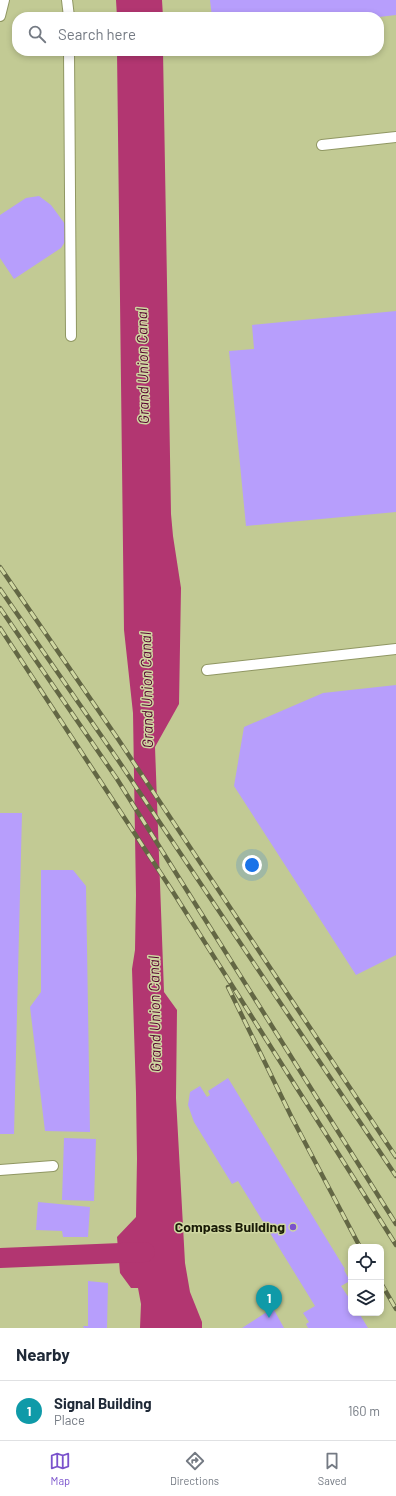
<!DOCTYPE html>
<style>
body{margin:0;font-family:Barlow,sans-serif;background:#f6f6f7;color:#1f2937}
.controls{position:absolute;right:12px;bottom:12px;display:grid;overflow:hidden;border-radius:8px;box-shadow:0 2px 6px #0003}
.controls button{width:36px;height:36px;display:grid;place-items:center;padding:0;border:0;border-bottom:1px solid #e0e1e3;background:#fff;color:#1f2937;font:20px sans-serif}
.you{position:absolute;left:252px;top:865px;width:14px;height:14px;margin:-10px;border:3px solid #fff;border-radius:50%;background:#1a73e8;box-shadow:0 0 0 6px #1a73e833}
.badge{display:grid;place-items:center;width:26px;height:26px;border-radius:50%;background:#7a52cc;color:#fff;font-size:13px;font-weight:700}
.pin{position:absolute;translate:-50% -33px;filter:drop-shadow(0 1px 2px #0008)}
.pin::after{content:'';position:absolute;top:21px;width:14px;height:12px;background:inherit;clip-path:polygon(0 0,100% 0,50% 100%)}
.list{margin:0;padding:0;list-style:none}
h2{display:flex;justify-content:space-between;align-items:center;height:52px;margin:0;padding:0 16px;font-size:17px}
h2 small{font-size:13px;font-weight:400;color:#747a83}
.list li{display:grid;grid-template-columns:26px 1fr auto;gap:12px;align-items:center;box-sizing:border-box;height:60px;padding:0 16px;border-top:1px solid #e0e1e3}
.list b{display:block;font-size:15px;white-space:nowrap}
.list p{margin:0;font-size:13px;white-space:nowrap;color:#747a83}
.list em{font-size:13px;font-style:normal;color:#747a83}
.icon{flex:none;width:22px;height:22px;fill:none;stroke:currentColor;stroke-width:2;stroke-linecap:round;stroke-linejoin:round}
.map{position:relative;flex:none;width:396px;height:1328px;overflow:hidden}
.search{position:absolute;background:#fff;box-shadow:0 2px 6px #0003;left:12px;right:12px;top:12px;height:44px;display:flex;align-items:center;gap:10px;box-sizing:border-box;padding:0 14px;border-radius:16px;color:#747a83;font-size:15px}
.sheet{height:112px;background:#fff}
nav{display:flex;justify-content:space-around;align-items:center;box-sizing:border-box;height:56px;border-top:1px solid #e0e1e3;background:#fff;font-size:11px;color:#747a83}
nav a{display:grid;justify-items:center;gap:2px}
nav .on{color:#7a52cc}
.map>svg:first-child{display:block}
.water{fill:#b23671}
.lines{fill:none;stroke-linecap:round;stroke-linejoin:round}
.canal{stroke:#b23671;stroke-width:20}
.building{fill:#b79efc}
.service-casing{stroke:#909763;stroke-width:12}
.service{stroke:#fff;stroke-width:10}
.rail-casing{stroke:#636744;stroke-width:4.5}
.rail{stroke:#cfd7a1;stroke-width:3;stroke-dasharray:9;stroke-linecap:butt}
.poi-dot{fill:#7a52cc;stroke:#cfd7a1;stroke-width:1.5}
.labels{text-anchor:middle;stroke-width:3;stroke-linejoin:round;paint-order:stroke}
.poi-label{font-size:14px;font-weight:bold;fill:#181a06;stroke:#cfd7a1;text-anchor:end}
.water-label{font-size:15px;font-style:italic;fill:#54002e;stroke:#cfd7a1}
</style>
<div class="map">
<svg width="396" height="1328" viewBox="0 0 396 1328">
<rect width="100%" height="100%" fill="#c2ca94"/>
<path class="water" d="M116,0H162L163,17H117Z
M117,51H163L171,514L173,536L181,588L179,704L155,747L164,992L177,1010L176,1098L185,1263L190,1292L202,1322V1328H140L141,1304L138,1288H131L120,1273L117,1237L136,1217L137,1159L136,1093L132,969L135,950L136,895L133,713L124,630Z"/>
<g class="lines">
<path class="canal" d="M0,1258L145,1252"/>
</g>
<path class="building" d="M210,0H396V15L379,17H212Z
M39,196L51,205L65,224L68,237L61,248L14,279L0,258V215L26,198Z
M396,311V512L246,526L229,351L254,349L252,325Z
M396,685V955L356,975L234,786L244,727L323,693Z
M0,813H22L14,1134H0Z
M41,870H73L86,886L90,1132L45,1131L30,1007L41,992Z
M228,1078L345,1269L344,1270L350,1281L341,1286L351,1301V1313H359L368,1328H308L306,1324L309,1322L303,1313L315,1306L238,1181L232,1184L194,1122L188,1105L190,1092L200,1086L207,1097L210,1095L208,1091Z
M64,1138L96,1139L94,1201L62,1200Z
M38,1202L90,1207L88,1237H63L62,1231L36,1230Z
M88,1281L108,1283L107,1328H84L83,1326H88Z
M273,1308L284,1328H242Z"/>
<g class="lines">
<defs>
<path id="service" d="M67,0L69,17
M0,16L4,0
M69,51L71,336
M322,145L396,137
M207,670L396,649
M0,1170L53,1166"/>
</defs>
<use href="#service" class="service-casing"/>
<use href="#service" class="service"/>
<defs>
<path id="rail" d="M0,567L118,739L396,1157
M0,589L118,760L396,1176
M0,608L117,779L396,1224
M0,628L173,892L396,1245
M228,987L291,1116L360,1247
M381,1283L396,1309"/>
</defs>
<use href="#rail" class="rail-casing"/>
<use href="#rail" class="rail"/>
</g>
<circle class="poi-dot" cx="293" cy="1227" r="4"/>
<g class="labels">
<g class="poi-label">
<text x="285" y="1232">Compass Building</text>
</g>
<g class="water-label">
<text transform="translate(143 366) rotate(-91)" y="5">Grand Union Canal</text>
<text transform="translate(147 690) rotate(-91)" y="5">Grand Union Canal</text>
<text transform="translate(155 1014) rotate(-91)" y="5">Grand Union Canal</text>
</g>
</g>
</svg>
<div class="controls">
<button><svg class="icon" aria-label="locate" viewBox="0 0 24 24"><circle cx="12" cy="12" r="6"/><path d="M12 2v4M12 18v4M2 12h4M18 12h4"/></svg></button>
<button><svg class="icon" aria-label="layers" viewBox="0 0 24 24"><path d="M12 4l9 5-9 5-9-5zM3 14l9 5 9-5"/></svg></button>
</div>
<div class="you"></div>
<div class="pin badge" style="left:269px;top:1318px;background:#0f9aa8">1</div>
<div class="search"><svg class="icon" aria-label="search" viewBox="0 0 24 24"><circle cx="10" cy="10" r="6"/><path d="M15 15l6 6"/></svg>Search here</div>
</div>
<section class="sheet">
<h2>Nearby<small></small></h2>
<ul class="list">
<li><span class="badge" style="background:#0f9aa8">1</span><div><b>Signal Building</b><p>Place</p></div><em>160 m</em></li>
</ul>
</section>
<nav>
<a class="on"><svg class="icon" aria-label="map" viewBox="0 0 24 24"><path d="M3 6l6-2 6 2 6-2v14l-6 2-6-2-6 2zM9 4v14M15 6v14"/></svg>Map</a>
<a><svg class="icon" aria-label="directions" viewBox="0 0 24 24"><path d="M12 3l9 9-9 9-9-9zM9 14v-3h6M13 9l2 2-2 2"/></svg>Directions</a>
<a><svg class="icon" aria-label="saved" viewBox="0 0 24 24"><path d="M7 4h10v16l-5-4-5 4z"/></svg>Saved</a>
</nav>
